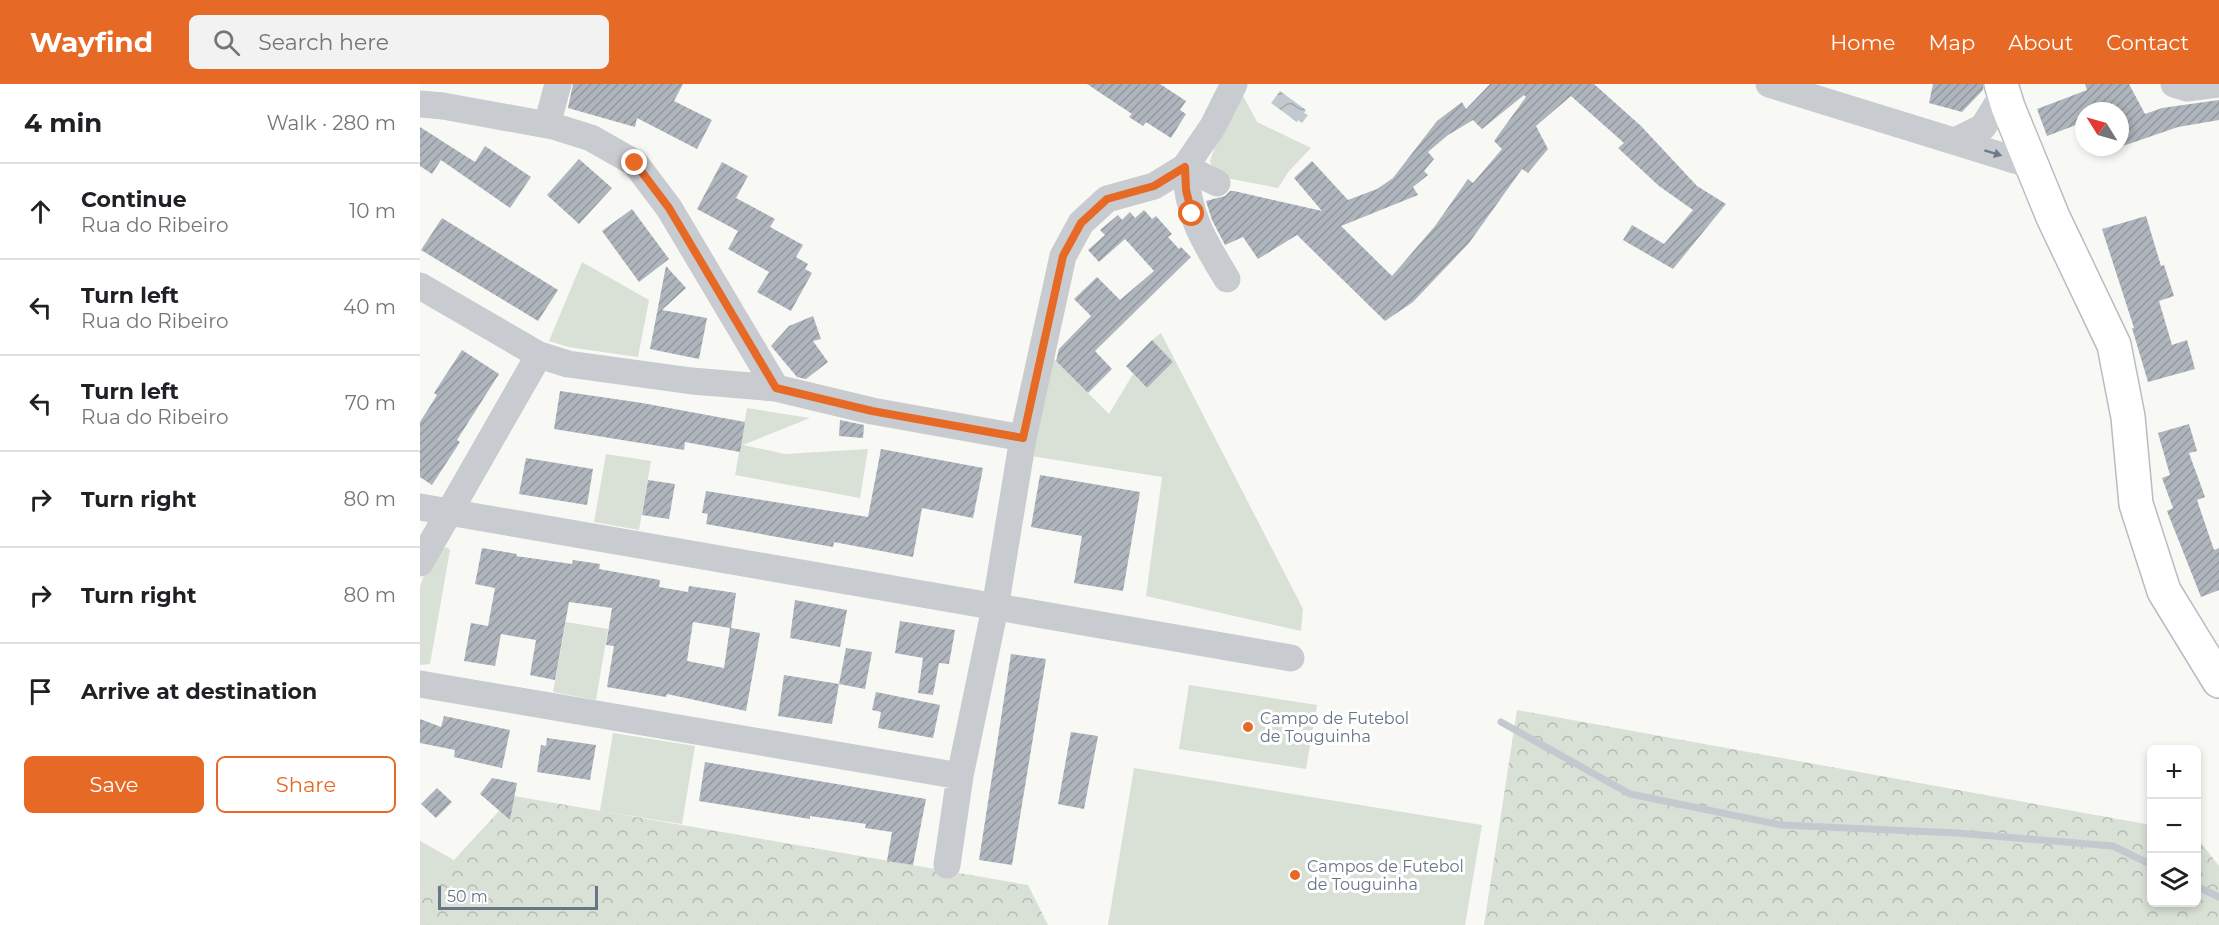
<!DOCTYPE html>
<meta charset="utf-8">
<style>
body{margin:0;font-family:Montserrat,sans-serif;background:#f2f2f2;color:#202124}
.controls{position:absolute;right:18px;bottom:18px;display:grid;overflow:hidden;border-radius:9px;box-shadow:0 3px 9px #0003}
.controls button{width:54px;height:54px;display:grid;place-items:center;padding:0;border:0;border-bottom:2px solid #e0e0e0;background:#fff;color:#202124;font:30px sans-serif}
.compass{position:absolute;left:1655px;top:18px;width:54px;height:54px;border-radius:50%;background:#fff;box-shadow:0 3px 9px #0003;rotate:307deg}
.scale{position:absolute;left:18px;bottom:15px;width:160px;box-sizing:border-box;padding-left:6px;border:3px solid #667587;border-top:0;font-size:16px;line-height:21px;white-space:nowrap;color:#667587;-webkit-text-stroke:4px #fff;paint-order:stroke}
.stop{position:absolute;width:18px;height:18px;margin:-14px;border:4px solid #e76926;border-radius:50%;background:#fff}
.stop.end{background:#e76926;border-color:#fff;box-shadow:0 2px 6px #0008}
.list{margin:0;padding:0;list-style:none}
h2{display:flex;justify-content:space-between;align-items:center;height:78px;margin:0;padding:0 24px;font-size:26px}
h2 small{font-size:20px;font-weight:400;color:#757577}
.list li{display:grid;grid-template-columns:39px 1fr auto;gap:18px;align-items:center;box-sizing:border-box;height:96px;padding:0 24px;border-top:2px solid #e0e0e0}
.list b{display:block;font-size:22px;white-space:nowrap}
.list p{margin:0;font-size:20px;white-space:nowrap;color:#757577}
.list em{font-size:20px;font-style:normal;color:#757577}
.actions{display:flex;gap:12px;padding:18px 24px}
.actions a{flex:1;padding:14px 0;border:2px solid #e76926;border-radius:9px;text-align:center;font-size:21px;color:#e76926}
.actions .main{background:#e76926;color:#fff}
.icon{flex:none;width:33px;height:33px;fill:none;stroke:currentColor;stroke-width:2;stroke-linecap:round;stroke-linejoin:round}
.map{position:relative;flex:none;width:1799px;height:841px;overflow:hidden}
header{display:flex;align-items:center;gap:36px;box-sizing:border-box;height:84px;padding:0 30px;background:#e76926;color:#fff}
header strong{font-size:28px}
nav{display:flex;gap:33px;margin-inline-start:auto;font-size:21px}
.search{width:420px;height:54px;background:#f2f2f2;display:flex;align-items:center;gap:15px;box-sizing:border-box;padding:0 21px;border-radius:9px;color:#757577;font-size:22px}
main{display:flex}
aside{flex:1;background:#fff}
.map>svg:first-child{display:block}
.green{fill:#d9e0d6}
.forest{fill:url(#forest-crowns)}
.water{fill:url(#water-waves)}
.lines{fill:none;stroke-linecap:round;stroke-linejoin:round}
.stream{stroke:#c2cad0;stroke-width:7}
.building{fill:url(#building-hatch);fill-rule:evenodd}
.major-casing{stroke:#b9bcc1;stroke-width:36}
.minor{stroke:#c8cbcf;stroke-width:27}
.major{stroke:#fff;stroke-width:33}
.oneway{fill:#6b798b}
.route{stroke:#e76926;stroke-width:8}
.poi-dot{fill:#e76926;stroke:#fff;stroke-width:2}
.labels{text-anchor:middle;stroke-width:6;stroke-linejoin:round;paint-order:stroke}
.poi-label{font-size:16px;fill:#667587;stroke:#fff;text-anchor:start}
</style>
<header>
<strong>Wayfind</strong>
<div class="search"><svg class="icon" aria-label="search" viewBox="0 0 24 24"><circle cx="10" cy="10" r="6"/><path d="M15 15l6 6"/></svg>Search here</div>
<nav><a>Home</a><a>Map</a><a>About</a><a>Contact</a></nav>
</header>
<main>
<aside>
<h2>4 min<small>Walk · 280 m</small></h2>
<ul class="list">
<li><svg class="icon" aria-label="ahead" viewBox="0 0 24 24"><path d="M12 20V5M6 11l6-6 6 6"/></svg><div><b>Continue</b><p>Rua do Ribeiro</p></div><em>10 m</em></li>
<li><svg class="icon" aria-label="left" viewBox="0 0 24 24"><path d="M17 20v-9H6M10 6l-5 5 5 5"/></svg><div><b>Turn left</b><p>Rua do Ribeiro</p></div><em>40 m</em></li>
<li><svg class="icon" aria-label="left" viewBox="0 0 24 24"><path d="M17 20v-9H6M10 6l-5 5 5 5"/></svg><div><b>Turn left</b><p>Rua do Ribeiro</p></div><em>70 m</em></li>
<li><svg class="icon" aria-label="right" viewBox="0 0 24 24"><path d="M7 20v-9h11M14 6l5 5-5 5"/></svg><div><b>Turn right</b></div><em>80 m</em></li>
<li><svg class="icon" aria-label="right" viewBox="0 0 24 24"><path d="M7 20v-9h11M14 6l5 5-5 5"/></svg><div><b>Turn right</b></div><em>80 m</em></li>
<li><svg class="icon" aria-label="arrive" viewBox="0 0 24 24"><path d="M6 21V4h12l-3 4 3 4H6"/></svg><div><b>Arrive at destination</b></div></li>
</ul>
<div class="actions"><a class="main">Save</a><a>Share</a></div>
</aside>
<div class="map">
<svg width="1799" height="841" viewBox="0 0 1799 841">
<defs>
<pattern id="forest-crowns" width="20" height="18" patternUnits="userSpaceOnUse" patternTransform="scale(1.5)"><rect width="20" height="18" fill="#d9e0d6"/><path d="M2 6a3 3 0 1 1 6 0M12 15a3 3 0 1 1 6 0" fill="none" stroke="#b4bab3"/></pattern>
<pattern id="water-waves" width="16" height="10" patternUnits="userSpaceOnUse" patternTransform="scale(1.5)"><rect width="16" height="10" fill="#c2cad0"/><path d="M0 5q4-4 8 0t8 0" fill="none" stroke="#a1a9ae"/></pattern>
<pattern id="building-hatch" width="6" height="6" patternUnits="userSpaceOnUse" patternTransform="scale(1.5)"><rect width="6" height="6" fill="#afb5bc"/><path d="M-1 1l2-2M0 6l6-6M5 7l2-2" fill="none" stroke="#92989e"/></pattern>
</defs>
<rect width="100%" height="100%" fill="#f8f8f5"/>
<path class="green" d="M821,8L837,38L891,64L869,87L858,104L796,92L790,77L799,50Z
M162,178L229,216L218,273L148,263L129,257Z
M741,249L883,525L881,547L726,512L742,393L611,372L631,272L689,330L713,290L727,304L753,278L732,256Z
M327,324L390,334L323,361L365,370L448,365L440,414L315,391Z
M186,370L231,377L219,446L174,438Z
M27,463L30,466L10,580L0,581V504C3,490 14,469 27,463Z
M146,538L188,545L176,616L133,608Z
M769,601L897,621L886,685L759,665Z
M193,649L275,662L262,740L180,727Z
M714,684L1062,741L1045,841H688Z
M0,757L34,776L0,813Z"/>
<path class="forest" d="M1097,626L1731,741L1732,818H1776L1777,754L1799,782V841H1064Z
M94,712L608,801L628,841H0V813L79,727L90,736Z"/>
<path class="water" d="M860,7L886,26L884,29L888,31L882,39L878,36L877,38L851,19Z"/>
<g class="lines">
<path class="stream" d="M1081,638L1210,710L1361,741L1537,749L1693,762L1732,781
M1776,802L1799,813"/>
</g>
<path class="building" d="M153,0H263L254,17L292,36L277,65L217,34L215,43L148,24Z
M667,0H740L766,17L760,26L766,30L751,54L726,38L723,42L709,33L712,30Z
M1070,0H1174L1221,42L1277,102L1306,120L1253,185L1203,156L1212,141L1244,160L1273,126L1239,102L1198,64L1204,59L1151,12L1116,42L1128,65L1108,89L1102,85L1049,159L993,218L965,237L877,151L838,175L823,153L805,161L792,136L786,117L805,112L810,107H814L902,127L874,94L892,77L928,116L957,105L973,94L1017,37L1042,18L1046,25ZM1104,11L1106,13L1074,57L1082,65L1053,99L1048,95L1015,142L972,192L921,142L998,111L993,103L1008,91L1004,87L1014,75L1008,68L1028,51L1053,36L1062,45Z
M1513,0H1563V6L1542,28L1509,19Z
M1665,0H1709L1725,30L1742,24L1799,16V36L1758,43L1700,63V27H1664V38L1627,52L1617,25L1667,6Z
M0,43L55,78L65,62L111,93L90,124L21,76L12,90L0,82Z
M159,75L192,104L159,140L127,111Z
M302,78L328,92L316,114L355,135L350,143L383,161L376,173L388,180L385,185L392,189L371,227L337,208L349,188L308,165L318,147L277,125Z
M212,125L249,175L219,198L182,147Z
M724,126L732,135L736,132L752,150L748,153L759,165L761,163L771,173L675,267L692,285L668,309L636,277L639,265L671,232L654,215L677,193L700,216L734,187L705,155L679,178L668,166L685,151L680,146L698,131L702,136L710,128L715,134Z
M1726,132L1741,182L1744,181L1754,212L1739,217L1752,261L1767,256L1775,285L1728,298L1712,244H1714L1682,145Z
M22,134L138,206L118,237L1,166Z
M246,182L266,204L242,226L287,234L279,275L230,265Z
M393,232L401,255L393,257L408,278L386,295L377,293L351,262L369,242Z
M732,256L753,278L727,304L706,282Z
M42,266L79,290L37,356L40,358L12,401L0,393V338L17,311L14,309Z
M140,307L222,319L325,338L320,368L265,358L264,366L134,345Z
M420,336L444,341L443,354L419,352Z
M1769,340L1777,367L1769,369L1785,413L1777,416L1794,466L1799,464V506L1781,513L1747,427L1753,424L1742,394L1750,391L1738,349Z
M461,365L563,384L553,434L502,424L493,473L414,458L413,463L286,440L288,430L282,429L286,407L448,433Z
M106,374L173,385L167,421L99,410Z
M620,391L720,408L703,507L654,499L662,452L611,443Z
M228,396L255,400L249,435L222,431Z
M62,464L97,470L96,472L152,480L153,476L180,480L179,485L240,496L239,503L268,508L269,502L316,509L311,544L340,549L326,627L247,610L246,613L187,603L194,562L186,561L192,524L149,518L135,596L110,591L116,556L81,550L75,582L44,577L51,539L68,542L75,504L55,500ZM273,538L310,544L304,584L267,577Z
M375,516L427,526L420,563L370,554Z
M480,537L535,546L529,580L519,579L513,611L498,609L503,574L475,569Z
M426,564L452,568L445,605L419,600Z
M591,570L626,575L592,781L559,776Z
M364,591L419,600L412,640L358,632Z
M456,608L520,621L513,654L458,644L461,628L452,626Z
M24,632L90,646L82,684L34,673L35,666L0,659V635L21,643Z
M651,648L678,652L664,725L638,720Z
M127,654L176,661L170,696L117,688L121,661L126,662Z
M285,678L506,715L493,781L467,777L472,748L445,744L446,740L390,732V735L279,717Z
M72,694L97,699L90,736L60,710Z
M17,704L32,718L16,734L1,720Z"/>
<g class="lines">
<defs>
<path id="major" d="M1581,0L1588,23L1633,133L1694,261L1708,333L1716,420L1744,507L1799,597"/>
</defs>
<use href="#major" class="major-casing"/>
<path class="minor" d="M1349,0L1611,81
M1754,0L1767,4L1799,0
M0,20L23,22L133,42L171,54L215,79L249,124L356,304
M127,41L138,0
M1535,57L1563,43L1584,9
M765,83C768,132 782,154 807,195
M765,83L797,99
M0,202L119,271L148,280L272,297L356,304L452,327L603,354
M0,423L871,574
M0,479L119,271
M0,600L540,692
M527,781L540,692L575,524L603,354L643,172L661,139L687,115L734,102L765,83L793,42L814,0"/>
<use href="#major" class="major"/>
</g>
<defs><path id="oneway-solid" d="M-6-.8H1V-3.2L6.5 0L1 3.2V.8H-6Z" transform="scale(1.5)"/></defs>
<use class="oneway" href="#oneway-solid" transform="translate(1573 69) rotate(17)"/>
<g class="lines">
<path class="route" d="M215,79L249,124L356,304L452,327L603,354L643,172L661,139L687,115L734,102L765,83L766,106L772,130"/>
</g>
<g class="poi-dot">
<circle cx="828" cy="643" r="6"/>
<circle cx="875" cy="791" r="6"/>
</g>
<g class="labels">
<g class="poi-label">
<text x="840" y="640">Campo de Futebol<tspan x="840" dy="18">de Touguinha</tspan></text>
<text x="887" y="788">Campos de Futebol<tspan x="887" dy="18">de Touguinha</tspan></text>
</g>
</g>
</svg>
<div class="controls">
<button>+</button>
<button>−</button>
<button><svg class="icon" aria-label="layers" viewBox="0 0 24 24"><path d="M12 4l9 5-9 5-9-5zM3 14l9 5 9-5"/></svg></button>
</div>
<svg class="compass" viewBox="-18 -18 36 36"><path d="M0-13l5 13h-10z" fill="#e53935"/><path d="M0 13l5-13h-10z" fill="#757577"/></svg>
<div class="scale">50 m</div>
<div class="stop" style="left:772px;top:130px"></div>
<div class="stop end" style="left:215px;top:79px"></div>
</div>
</main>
